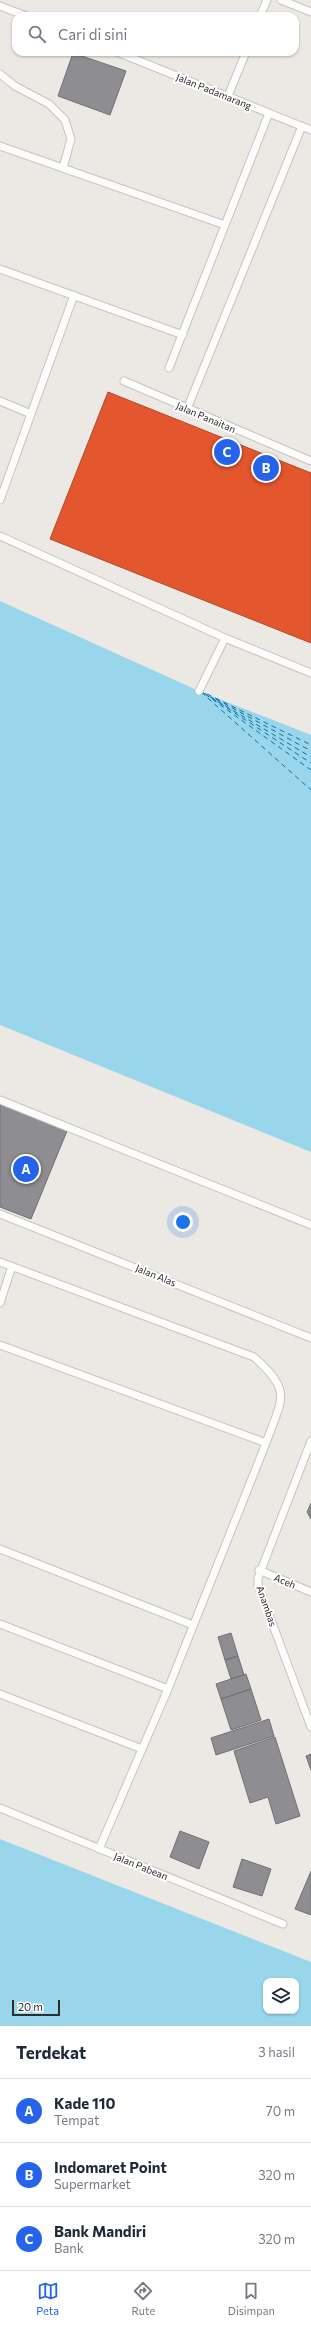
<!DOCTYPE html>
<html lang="id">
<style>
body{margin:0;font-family:Commissioner,sans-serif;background:#f6f6f7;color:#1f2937}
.controls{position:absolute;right:12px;bottom:12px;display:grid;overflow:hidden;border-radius:8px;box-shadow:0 1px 3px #0004}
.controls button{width:36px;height:36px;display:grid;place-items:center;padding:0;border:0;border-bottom:1px solid #e0e1e3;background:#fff;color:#1f2937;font:20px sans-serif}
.scale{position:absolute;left:12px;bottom:10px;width:48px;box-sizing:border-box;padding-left:4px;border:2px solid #2e2e2e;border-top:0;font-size:11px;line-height:14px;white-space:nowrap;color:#2e2e2e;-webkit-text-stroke:3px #fff;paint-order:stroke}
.you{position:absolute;left:183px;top:1222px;width:14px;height:14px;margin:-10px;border:3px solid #fff;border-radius:50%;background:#1a73e8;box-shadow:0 0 0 6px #1a73e833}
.badge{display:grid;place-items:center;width:26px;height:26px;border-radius:50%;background:#2563eb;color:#fff;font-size:13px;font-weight:700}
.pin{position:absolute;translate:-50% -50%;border:2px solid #fff;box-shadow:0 1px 4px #0006}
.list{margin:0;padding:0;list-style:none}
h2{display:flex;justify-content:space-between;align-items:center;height:52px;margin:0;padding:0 16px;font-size:17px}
h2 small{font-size:13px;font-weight:400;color:#747a83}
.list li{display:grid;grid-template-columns:26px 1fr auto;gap:12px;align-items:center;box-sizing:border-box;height:64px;padding:0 16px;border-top:1px solid #e0e1e3}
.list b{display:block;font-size:15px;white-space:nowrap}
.list p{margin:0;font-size:13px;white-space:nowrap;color:#747a83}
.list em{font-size:13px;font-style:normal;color:#747a83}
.icon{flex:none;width:22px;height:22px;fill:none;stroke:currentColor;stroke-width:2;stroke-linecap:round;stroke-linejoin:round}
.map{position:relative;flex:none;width:311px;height:2026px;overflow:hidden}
.search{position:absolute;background:#fff;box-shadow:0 1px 3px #0004;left:12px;right:12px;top:12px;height:44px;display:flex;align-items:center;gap:10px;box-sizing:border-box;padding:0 14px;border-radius:12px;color:#747a83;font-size:15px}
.sheet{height:244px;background:#fff}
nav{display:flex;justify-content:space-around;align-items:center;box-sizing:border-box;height:56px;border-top:1px solid #e0e1e3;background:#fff;font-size:11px;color:#747a83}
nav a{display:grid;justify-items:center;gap:2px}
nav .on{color:#2563eb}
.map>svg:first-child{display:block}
.water{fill:#99d6ec;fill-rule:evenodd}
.shops{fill:#e4572e;stroke:#ad4b2e}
.industry{fill:#8d8d92;stroke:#707074}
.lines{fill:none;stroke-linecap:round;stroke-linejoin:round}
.ferry{stroke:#0d6fa3;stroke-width:1;stroke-dasharray:5 4;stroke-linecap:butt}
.service-casing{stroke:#c5c4c5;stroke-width:9}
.service{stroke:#fcfcfb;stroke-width:7}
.labels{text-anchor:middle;stroke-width:4;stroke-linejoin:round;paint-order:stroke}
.street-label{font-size:10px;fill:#2e2e2e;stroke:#fff}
</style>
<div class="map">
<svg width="311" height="2026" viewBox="0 0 311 2026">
<rect width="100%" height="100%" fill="#ece8e4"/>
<path class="water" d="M0,601L199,691L311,735V1152L0,1025Z
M0,1839L311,1962V2026H0ZM266,1981H296V2011H266Z"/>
<path class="shops" d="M108,392L311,473V643L50,539Z"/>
<path class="industry" d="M73,53L126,71L110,115L58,96Z
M0,1104L67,1131L31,1219L0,1207Z
M311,1503V1519L307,1512Z
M231,1633L238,1656L225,1660L218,1637Z
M238,1656L244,1675L231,1679L225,1660Z
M246,1674L251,1689L221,1699L216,1684Z
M251,1689L261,1720L231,1730L221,1699Z
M269,1719L274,1736L216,1755L211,1738Z
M275,1737L300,1816L276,1824L268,1797L250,1803L234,1751Z
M311,1754V1770L306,1756Z
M180,1831L209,1842L199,1869L170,1857Z
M242,1859L271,1869L262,1896L233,1887Z
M311,1871V1915L295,1909Z"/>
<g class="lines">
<path class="ferry" d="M201,692L311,790
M202,692L311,757
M205,694L311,770
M207,694L311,745
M212,698L311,763
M216,699L311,751"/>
<defs>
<path id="service" d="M281,0L311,12
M0,6L26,16
M260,16L267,0
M117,52L311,130
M0,74L15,86L49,104L65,120L71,139L63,168
M228,96L246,52
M0,146L225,225
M0,269L183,335
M169,368L269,113
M124,381L311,461
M0,401L31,414L0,500
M187,409L302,126
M31,414L74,295
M0,536L225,638L311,673
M199,691L225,638
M0,1100L311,1225
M0,1214L311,1338
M0,1262L254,1357C293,1392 282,1398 266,1443L168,1689L99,1849
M0,1303L12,1266
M0,1345L266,1443
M311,1441L258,1578V1585L311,1727
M0,1549L193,1625
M259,1570L311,1592
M0,1624L168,1689
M0,1694L142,1749
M0,1808L283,1924"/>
</defs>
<use href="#service" class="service-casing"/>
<use href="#service" class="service"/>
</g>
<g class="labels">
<g class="street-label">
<text transform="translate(214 91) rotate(22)" y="4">Jalan Padamarang</text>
<text transform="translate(206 417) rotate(23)" y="4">Jalan Panaitan</text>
<text transform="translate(156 1275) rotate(22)" y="4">Jalan Alas</text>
<text transform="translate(285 1581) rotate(23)" y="4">Aceh</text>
<text transform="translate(267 1606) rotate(71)" y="4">Anambas</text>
<text transform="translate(141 1866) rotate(22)" y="4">Jalan Pabean</text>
</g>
</g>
</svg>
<div class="controls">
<button><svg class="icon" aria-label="layers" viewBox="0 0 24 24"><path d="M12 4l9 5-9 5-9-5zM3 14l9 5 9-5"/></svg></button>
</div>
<div class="scale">20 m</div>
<div class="you"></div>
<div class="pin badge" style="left:26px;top:1169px">A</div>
<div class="pin badge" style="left:266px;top:468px">B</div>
<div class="pin badge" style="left:227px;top:452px">C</div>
<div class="search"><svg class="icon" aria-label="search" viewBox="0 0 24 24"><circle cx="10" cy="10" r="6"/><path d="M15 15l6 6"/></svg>Cari di sini</div>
</div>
<section class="sheet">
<h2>Terdekat<small>3 hasil</small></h2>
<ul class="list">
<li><span class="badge">A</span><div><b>Kade 110</b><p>Tempat</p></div><em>70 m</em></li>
<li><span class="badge">B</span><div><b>Indomaret Point</b><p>Supermarket</p></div><em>320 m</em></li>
<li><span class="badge">C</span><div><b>Bank Mandiri</b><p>Bank</p></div><em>320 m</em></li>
</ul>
</section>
<nav>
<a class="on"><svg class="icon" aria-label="map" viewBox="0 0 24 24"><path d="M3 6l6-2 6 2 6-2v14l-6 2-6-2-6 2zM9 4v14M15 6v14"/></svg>Peta</a>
<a><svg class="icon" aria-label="directions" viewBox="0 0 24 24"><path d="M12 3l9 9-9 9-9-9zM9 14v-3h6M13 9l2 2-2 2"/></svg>Rute</a>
<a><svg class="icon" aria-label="saved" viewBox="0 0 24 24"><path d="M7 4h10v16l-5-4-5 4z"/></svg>Disimpan</a>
</nav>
